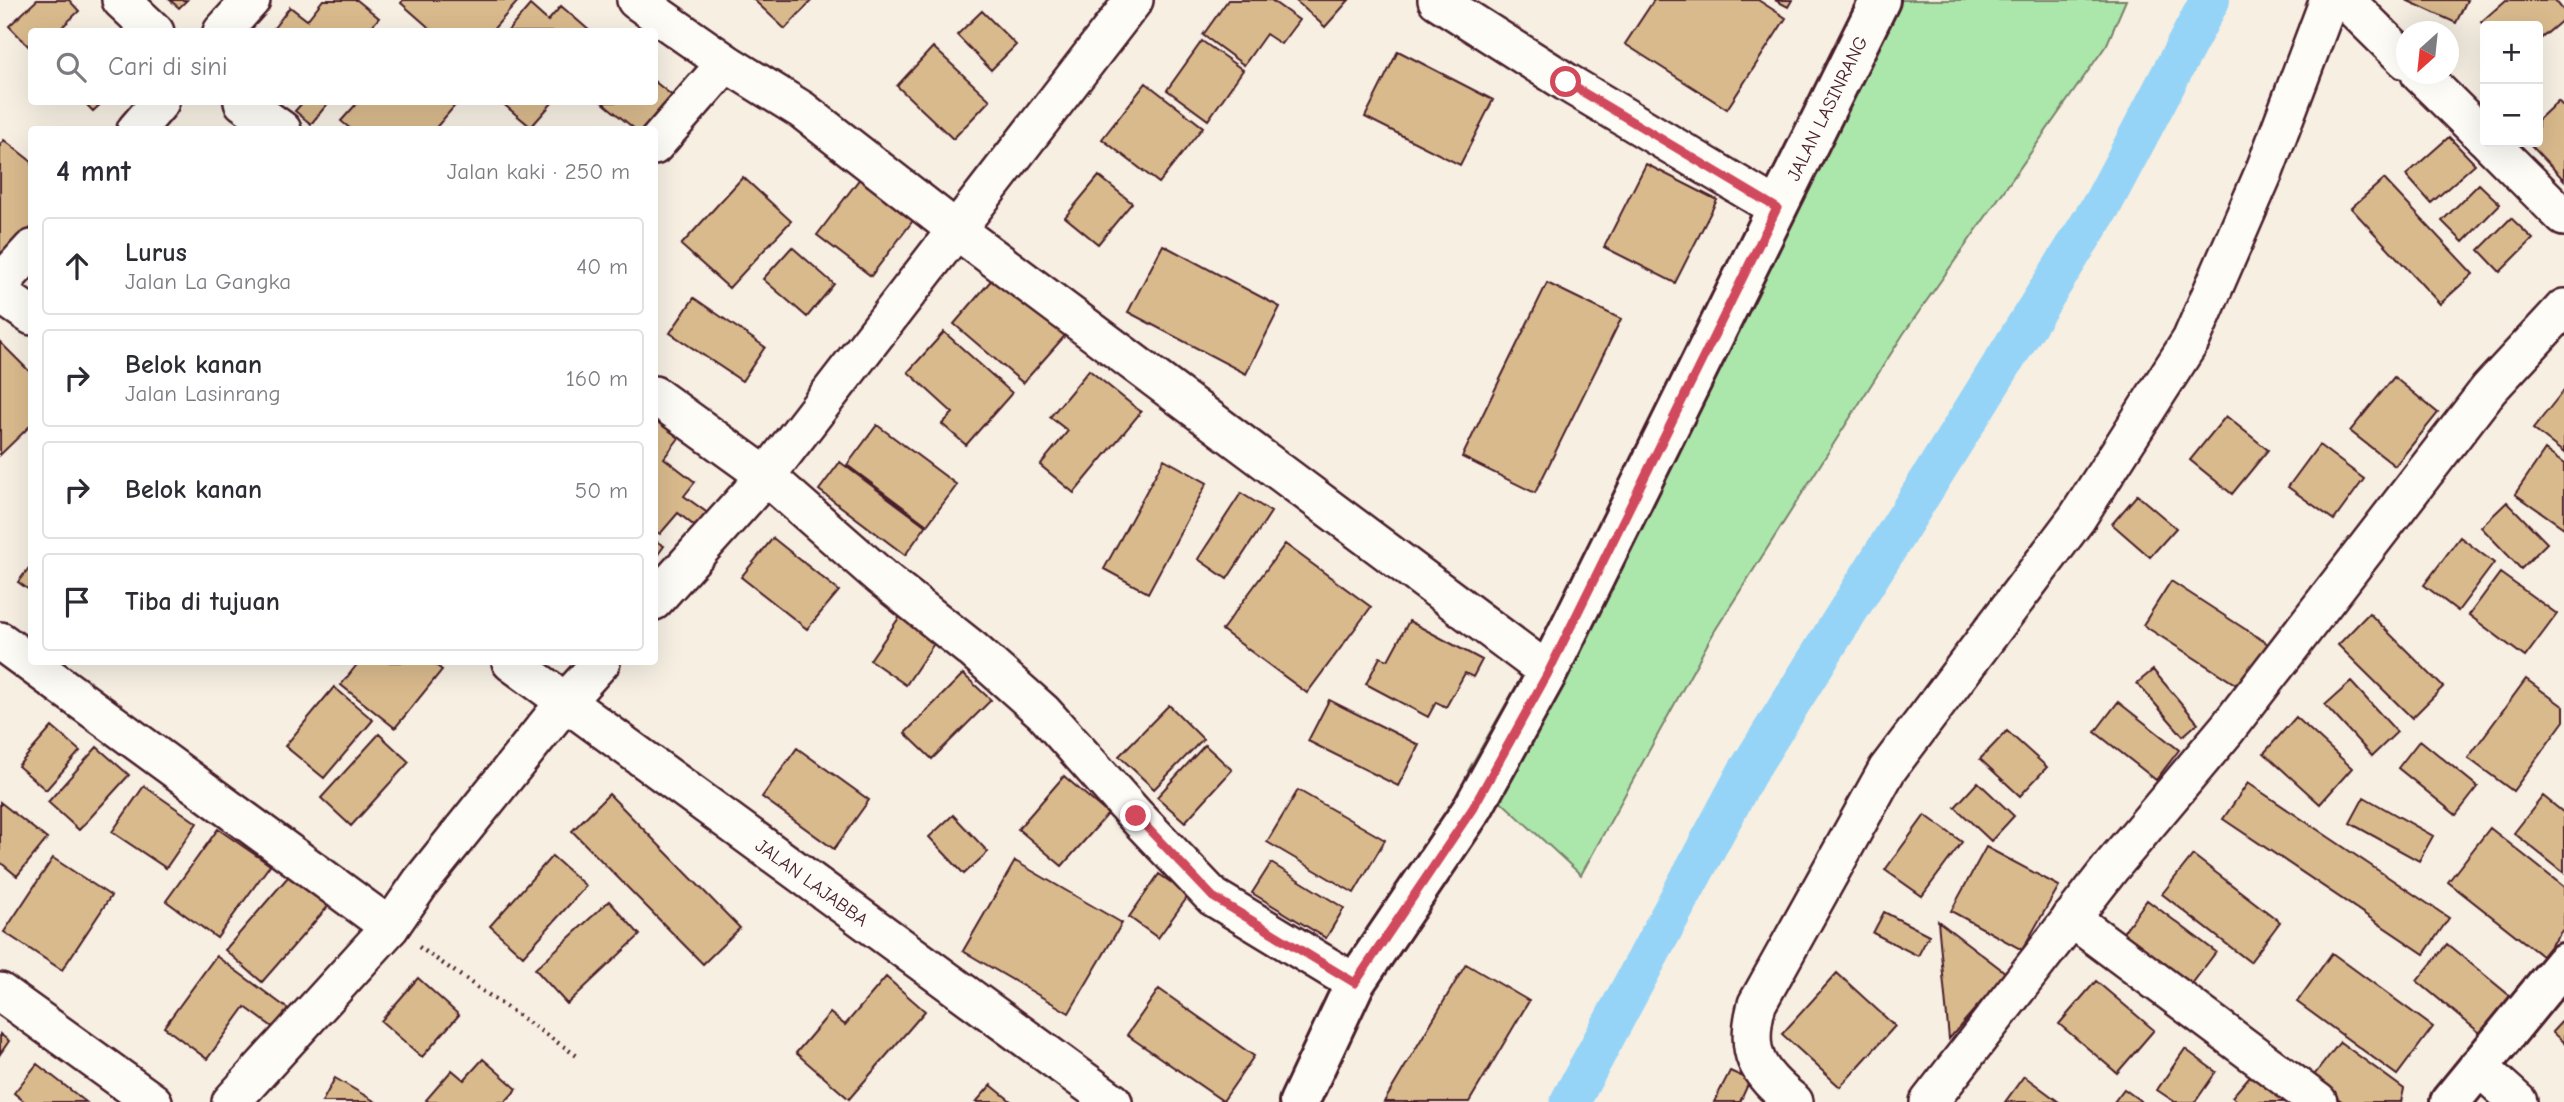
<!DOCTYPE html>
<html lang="id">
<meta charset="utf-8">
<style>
body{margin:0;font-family:"Comic Neue",sans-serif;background:#f2f2f3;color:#2b2b33}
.controls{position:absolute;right:21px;top:21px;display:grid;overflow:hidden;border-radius:7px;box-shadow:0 7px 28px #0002}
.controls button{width:63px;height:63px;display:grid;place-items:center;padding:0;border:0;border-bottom:2px solid #e1e1e2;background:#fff;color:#2b2b33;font:35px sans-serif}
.compass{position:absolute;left:2396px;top:21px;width:63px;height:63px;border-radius:50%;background:#fff;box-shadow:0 7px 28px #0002;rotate:207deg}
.stop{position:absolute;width:21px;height:21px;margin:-16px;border:5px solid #d1495b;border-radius:50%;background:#fff}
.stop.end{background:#d1495b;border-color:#fff;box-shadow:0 2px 7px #0008}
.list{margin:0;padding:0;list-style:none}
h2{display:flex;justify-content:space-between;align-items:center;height:91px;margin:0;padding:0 28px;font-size:30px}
h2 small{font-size:23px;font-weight:400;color:#7c7c81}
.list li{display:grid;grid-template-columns:46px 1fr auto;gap:21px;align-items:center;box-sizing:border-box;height:98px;margin:0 14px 14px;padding:0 14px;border:2px solid #e1e1e2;border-radius:7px}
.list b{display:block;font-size:26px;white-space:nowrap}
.list p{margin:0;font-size:23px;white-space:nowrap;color:#7c7c81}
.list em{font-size:23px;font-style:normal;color:#7c7c81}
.icon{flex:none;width:38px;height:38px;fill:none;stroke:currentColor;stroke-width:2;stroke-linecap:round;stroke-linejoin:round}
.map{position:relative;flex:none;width:2564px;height:1102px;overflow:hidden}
.search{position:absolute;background:#fff;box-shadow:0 7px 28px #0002;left:28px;top:28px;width:630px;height:77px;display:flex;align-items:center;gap:18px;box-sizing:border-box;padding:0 24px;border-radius:7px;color:#7c7c81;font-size:26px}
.panel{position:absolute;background:#fff;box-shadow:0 7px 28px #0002;left:28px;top:126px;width:630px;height:539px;border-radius:7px}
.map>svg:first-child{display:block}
.green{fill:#abe6ab;stroke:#7a826b;stroke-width:2}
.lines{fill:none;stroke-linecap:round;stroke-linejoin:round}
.canal{stroke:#96d4f7;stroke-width:40}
.building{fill:#d9ba8d;stroke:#4a1f2b;stroke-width:2}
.minor-casing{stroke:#4a1f2b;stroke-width:42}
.tertiary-casing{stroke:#4a1f2b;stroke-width:44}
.path{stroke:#4a1f2b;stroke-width:4.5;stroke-dasharray:2 5;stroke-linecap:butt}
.minor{stroke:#fdfcf7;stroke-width:37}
.tertiary{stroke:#fdfcf7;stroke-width:38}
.route{stroke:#d1495b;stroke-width:9}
.labels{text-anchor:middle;stroke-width:5;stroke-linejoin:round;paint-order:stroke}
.street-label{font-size:19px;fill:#4a1f2b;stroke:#fdfcf7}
</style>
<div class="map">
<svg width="2564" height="1102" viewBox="0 0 2564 1102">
<rect width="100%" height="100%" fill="#f6efe2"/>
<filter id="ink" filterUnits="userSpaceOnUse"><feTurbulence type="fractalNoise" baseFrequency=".0143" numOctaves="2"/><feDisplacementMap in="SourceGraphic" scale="14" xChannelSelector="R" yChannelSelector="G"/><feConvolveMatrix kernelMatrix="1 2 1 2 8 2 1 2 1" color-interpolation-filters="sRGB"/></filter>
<g filter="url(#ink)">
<path class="green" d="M1866,0H2126L2107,44L1904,333L1714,632L1581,875L1468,771L1527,667Z"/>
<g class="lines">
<path class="canal" d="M1570,1102L1746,774L2104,201L2210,0"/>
</g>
<path class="building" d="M37,0H69L79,11L57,32H32V50L9,26Z
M170,0H187L179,8Z
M323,0H357L379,18L367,32H271L290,7L307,20Z
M403,0H519L491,32H434L401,3Z
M754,0H812L785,29Z
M1228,0H1271L1299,20L1281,44L1266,34L1244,65L1203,35Z
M1295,0H1349L1325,27Z
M1654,0H1758L1786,18L1727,109L1625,44Z
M1775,0H1792L1788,7Z
M2406,0H2467L2456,23Z
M2506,0H2555L2564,11V19L2538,41V26H2485L2481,22Z
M530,5L548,21L561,6L591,32H507Z
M982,11L1016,45L991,70L957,35Z
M1202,41L1243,70L1208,120L1167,90Z
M933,47L990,100L953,139L897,86Z
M1398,51L1493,100L1460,165L1365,117Z
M654,81L675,98L648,130H636L602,102H654Z
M1146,83L1203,127L1159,183L1102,139Z
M2558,101L2564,107V180L2528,142H2538V120Z
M84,102H103L93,111Z
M303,102H329L311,124L295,111Z
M358,102H458L434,130H352L341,121Z
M501,102H553L531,127Z
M2449,137L2475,164L2431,203L2406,175Z
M4,140L32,162V226L0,266V145Z
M1646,164L1717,200L1675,283L1604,247Z
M1099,176L1132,203L1098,244L1065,217Z
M743,177L791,221L729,288L681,245Z
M861,177L915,218L871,276L817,235Z
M2384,179L2473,274L2440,304L2351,208Z
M2479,184L2500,204L2463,242L2442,221Z
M2511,218L2533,239L2500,272L2479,250Z
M1163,245L1280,307L1246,374L1128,312Z
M792,247L834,284L807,317L763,279Z
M1000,270L1070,330L1023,383L954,324Z
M1547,283L1621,319L1535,493L1462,457Z
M694,298L765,347L742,381L670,333Z
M944,332L1012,393L966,445L942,424L953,413L908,372Z
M0,342L32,374V424L0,455Z
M1089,370L1141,412L1074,493L1040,465L1068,431L1050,417Z
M2394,377L2438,413L2395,466L2350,431Z
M2564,390V453L2533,429Z
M654,412L682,434L664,458L695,482L684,496L709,514L697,528L678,513L660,534L654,530Z
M2226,416L2268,450L2232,494L2190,460Z
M877,425L957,485L927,525L847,465Z
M2319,445L2364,479L2334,520L2288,487Z
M2545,450L2564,464V528L2515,494Z
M1164,459L1207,483L1148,593L1104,569Z
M840,462L926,526L905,555L819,490Z
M1241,493L1271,512L1227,579L1198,559Z
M2137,495L2176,528L2150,557L2112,524Z
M2507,502L2547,543L2521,569L2481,527Z
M2460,537L2494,563L2458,611L2424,585Z
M773,538L839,591L807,629L741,577Z
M654,540L664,546L654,560Z
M1285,544L1371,607L1307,693L1222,630Z
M32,564V592L18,582Z
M2500,573L2557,614L2525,657L2469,615Z
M2171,581L2268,644L2240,687L2143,625Z
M903,612L939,636L906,685L870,660Z
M2369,613L2443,687L2412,718L2338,645Z
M1409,621L1482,660L1473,677L1465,673L1446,707L1436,702L1428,717L1366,684L1380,657L1388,660Z
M359,662H432L442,670L395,728L341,685Z
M2153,670L2198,723L2183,736L2137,683Z
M963,674L991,700L932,759L905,733Z
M2526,679L2564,707V721L2513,791L2468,758Z
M2351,682L2397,732L2372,756L2325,705Z
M334,687L373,720L324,778L285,746Z
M1329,700L1419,745L1398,786L1308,741Z
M2118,702L2179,750L2156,780L2095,732Z
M1169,705L1203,739L1154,789L1119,756Z
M2296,717L2352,768L2320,804L2264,753Z
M52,727L80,751L46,790L18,766Z
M2007,731L2047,767L2020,796L1980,759Z
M379,734L409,762L351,826L321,798Z
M2420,740L2478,787L2456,815L2398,768Z
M1205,745L1232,770L1185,822L1157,797Z
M97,747L129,775L79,830L48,802Z
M797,748L869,800L834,849L762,797Z
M1064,776L1108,814L1062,866L1018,829Z
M1978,782L2014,816L1991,841L1955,807Z
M2248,783L2449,918L2424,954L2223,819Z
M144,786L197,823L166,868L112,832Z
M1298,790L1385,840L1354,893L1267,842Z
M609,794L740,928L703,964L572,831Z
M2543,796L2564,813V873L2514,833Z
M2364,797L2433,836L2419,861L2350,823Z
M0,802L47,839L17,876L0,862Z
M953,815L988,852L964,874L929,837Z
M1925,815L1962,842L1922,896L1885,870Z
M2490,828L2564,887V928L2542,956L2448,882Z
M218,829L270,865L217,938L166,901Z
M1986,847L2059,886L2022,950L1951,911Z
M2193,855L2280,922L2250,962L2162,894Z
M552,856L586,886L523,956L490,926Z
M53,858L111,896L62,970L4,932Z
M1015,861L1122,923L1069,1013L963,951Z
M1271,863L1344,908L1326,938L1252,893Z
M294,870L331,903L262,982L225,950Z
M1159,874L1189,895L1158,938L1129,917Z
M2147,900L2216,952L2188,989L2119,938Z
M609,901L640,935L567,1004L535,969Z
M1884,912L1929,935L1918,956L1873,933Z
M1938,921L2006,973L1949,1039Z
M2447,944L2510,996L2480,1033L2417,981Z
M2332,953L2433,1027L2397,1075L2297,1002Z
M216,956L288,1009L274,1028L245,1007L207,1059L164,1027Z
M1466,964L1529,1001L1469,1102H1384Z
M1837,973L1895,1026L1840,1087L1782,1034Z
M886,977L925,1011L849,1099L796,1053L830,1013L845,1025Z
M418,978L459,1015L422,1057L381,1021Z
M2096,981L2154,1030L2117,1073L2059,1024Z
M1159,989L1254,1056L1223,1101L1127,1035Z
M2564,1019V1043L2552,1032Z
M0,1034L9,1041L0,1054Z
M2340,1042L2404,1089L2401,1102H2343L2311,1079Z
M2185,1049L2216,1072L2195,1102H2175L2157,1090Z
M483,1059L517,1089L505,1102H429L426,1100L452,1070L464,1080Z
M37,1064L86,1102H25L14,1093Z
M2255,1070L2293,1102H2238L2232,1097Z
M1730,1071L1750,1080L1740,1102H1714Z
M2024,1076L2059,1102H2005Z
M335,1078L376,1102H322Z
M991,1085L1012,1102H976Z
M2124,1089L2142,1102H2114Z"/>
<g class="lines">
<defs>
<g id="minor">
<path d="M121,0L155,32"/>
<path d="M636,0L726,63L802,110L955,229L1548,672"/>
<path d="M1437,0L1566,82L1777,208"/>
<path d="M2345,0L2406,60"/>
<path d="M222,32L251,0"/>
<path d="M2420,74L2485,138"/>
<path d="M243,102L282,130"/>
<path d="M136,130L160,102"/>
<path d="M2489,142L2564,217"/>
<path d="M654,146L726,63"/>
<path d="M0,284L32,249"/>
<path d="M0,294L32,316"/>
<path d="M654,395L766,476L881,577L973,650L1043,712L1136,816L1213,897L1355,983"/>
<path d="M654,601L766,476L1134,0"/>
<path d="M0,641L390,927"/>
<path id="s1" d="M511,662L1113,1102"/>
<path d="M2071,918L2318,1102"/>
<path d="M0,992L153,1102"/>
<path d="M2478,1066L2518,1102"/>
<path d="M231,1102L390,927L421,882L566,701L601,662"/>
<path d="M1794,1102C1756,1072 1744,1052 1757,1004L1887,770L2077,518L2191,340L2264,172L2329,0"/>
<path d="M1929,1102L2112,866L2227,729L2489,389L2564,308"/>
</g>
<g id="tertiary">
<path id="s2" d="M1299,1102L1355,983L1473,808L1548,672L1880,0"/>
<path d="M2450,1102L2564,963"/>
</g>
</defs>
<use href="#minor" class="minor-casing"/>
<use href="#tertiary" class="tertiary-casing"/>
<path class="path" d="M419,947L580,1058"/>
<use href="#minor" class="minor"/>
<use href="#tertiary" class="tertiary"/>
</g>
</g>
<g class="lines" filter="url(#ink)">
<path class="route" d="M1136,816L1213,897L1355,983L1473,808L1548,673L1777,208L1566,82"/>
</g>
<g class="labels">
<g class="street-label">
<text dy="7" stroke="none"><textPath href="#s2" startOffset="1127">JALAN LASINRANG</textPath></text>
<text dy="7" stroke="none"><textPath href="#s1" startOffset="373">JALAN LAJABBA</textPath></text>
</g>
</g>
</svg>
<div class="controls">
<button>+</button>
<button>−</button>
</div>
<svg class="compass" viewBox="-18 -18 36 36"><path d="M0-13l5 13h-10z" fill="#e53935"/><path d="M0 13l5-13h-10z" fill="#7c7c81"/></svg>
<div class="stop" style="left:1566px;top:82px"></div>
<div class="stop end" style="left:1136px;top:816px"></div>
<div class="search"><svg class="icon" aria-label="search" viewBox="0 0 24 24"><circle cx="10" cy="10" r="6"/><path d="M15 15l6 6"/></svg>Cari di sini</div>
<section class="panel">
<h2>4 mnt<small>Jalan kaki · 250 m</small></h2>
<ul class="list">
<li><svg class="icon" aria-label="ahead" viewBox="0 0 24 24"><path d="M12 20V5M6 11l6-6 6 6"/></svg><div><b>Lurus</b><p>Jalan La Gangka</p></div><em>40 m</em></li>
<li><svg class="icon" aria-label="right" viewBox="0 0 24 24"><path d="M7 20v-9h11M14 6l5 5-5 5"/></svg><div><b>Belok kanan</b><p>Jalan Lasinrang</p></div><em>160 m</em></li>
<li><svg class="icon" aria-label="right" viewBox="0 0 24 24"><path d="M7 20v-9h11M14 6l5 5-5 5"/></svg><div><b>Belok kanan</b></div><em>50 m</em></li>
<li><svg class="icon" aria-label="arrive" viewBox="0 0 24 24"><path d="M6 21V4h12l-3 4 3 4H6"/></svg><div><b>Tiba di tujuan</b></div></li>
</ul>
</section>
</div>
